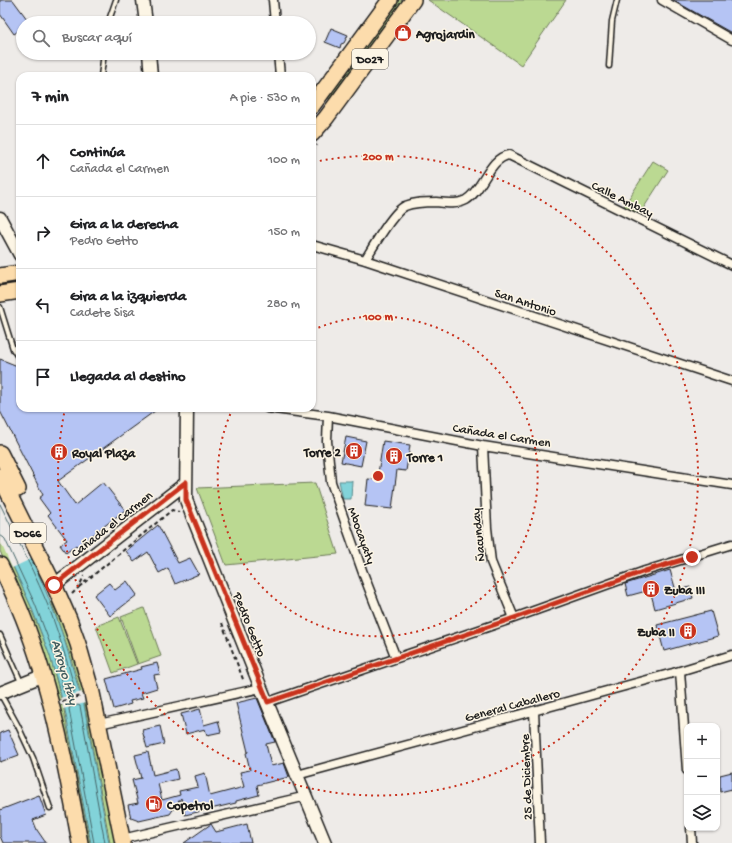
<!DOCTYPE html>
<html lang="es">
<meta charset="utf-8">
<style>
body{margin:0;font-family:"Gochi Hand",sans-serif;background:#f2f2f2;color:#202124}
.controls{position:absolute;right:12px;bottom:12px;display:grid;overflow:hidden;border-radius:8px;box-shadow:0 1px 3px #0004}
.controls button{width:36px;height:36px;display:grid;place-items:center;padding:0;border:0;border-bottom:1px solid #e0e0e0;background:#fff;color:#202124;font:20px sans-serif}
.stop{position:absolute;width:12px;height:12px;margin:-9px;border:3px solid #c8321e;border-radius:50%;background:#fff}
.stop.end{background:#c8321e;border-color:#fff;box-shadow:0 1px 4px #0008}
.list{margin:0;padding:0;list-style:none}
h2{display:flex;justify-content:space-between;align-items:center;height:52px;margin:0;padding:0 16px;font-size:17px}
h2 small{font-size:13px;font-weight:400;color:#757577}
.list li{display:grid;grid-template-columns:26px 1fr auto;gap:12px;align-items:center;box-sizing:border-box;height:72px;padding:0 16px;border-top:1px solid #e0e0e0}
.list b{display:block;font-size:15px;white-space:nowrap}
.list p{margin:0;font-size:13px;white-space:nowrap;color:#757577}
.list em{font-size:13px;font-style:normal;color:#757577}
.icon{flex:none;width:22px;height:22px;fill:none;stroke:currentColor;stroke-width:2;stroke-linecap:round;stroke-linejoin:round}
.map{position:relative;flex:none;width:732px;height:843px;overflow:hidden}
.search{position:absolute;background:#fff;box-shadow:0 1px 3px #0004;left:16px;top:16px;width:300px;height:44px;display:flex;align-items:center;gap:10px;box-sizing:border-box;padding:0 14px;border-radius:22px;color:#757577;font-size:15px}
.panel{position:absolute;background:#fff;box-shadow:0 1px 3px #0004;left:16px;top:72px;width:300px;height:340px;border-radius:12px}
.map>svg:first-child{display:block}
.green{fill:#bbd992;stroke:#6c7a57}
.water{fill:#82d3d9;stroke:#598a8d}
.pier{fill:#eeebe8}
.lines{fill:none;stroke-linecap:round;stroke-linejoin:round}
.shore{stroke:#456568;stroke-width:1}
.building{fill:#b5c4f4;stroke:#1c1c1c}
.lane-casing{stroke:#1c1c1c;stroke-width:7}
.street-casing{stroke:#1c1c1c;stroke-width:11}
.secondary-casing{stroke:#1c1c1c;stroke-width:15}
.highway-casing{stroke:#1c1c1c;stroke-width:18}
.path{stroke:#1c1c1c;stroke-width:2;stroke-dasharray:4 3;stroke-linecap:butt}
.lane{stroke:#fcf5e5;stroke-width:4}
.street{stroke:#fcf5e5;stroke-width:8}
.secondary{stroke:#fcf5e5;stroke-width:12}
.highway{stroke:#fcdcac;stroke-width:15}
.route{stroke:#c8321e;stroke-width:5}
.ring{fill:none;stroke:#c8321e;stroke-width:2;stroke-dasharray:2 4}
.labels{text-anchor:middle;stroke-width:3;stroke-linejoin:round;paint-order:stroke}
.shield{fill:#fcf5e5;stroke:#5f5d58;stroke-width:1}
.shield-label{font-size:12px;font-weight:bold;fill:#1c1c1c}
.poi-label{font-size:13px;font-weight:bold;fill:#1c1c1c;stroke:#fcf5e5;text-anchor:start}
.street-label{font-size:13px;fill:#1c1c1c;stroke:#fcf5e5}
.water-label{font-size:14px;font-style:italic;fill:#405c5e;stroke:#fcf5e5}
.centre{fill:#c8321e;stroke:#fcf5e5;stroke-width:2}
.ring-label{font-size:12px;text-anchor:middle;font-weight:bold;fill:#c8321e;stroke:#fcf5e5;stroke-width:3;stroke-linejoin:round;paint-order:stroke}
</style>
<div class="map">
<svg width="732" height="843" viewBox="0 0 732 843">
<rect width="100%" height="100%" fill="#eeebe8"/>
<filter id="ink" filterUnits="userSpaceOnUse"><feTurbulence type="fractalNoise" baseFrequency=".025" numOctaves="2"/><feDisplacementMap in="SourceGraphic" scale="8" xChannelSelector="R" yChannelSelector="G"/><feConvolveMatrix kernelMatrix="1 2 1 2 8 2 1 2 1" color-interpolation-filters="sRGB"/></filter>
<g filter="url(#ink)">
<path class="green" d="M396,0H403L330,98L328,99L326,97Z
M428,0H566L521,65Z
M653,161L668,170L639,215L624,206Z
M315,483L338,554L226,565L197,488Z
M0,538L32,609L26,612L0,551Z
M55,599L66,629L85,693L81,694L70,655L51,601Z
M144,608L161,656L138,664L121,617Z
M32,611L50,656L61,699L56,701L27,614Z
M119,617L137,664L113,673L96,626Z
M87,701L116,843H110L84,702Z
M63,705L90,843H85L57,707Z"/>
<path class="water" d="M339,481H352L351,499H343Z
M0,495C19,534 39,572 54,612C65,639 72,666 80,694L76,695L78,700L82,699L84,705L109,843H91L64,705L77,701L76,695L62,699L50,656L31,606L0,537Z"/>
<path class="pier" d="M0,493L33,558L12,568L0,541Z
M82,692V695L79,697V698L83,697L85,703L63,709L62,703L75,699V698L62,701L60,698Z"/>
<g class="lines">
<path class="shore" d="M0,504C18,540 36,576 51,613C60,638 68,664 75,689L74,692L66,694L64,693L54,654L35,604L5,539L3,537L0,536
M94,843L69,709L70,707L78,705L80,706L105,843"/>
</g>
<path class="building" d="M0,0H13L30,23H23V28L14,34L0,14Z
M673,0H732V33L728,31Z
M331,28L348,35L344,43L341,44L340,48L325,42Z
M0,359L20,367V408H159L58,481L75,505L103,482L125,510L89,538L90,540L79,548L76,545L66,553L60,545L67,540L48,515L50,513L39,498L43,495L0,411Z
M346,437L366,441L361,466L341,462Z
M383,441L410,445L406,471L397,470L392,509L365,506L368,479L377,480Z
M158,525L178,563L190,558L199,574L175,584L168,568L159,573L148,552L134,562L126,551Z
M670,570L676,591L690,587L693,598L655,609L650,590L628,596L625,584Z
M127,581L137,595L110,616L94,595L109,583L115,590Z
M711,611L718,636L664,651L657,625Z
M157,663L160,674L154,675L157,688L141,693L143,698L130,701L131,704L114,709L106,679L142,669L141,667Z
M257,698L275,742L266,744L271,766L284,763L289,777L257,785L259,795L236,801V803L185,815L181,798L170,814L139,821L131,818L128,805L138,803L132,780L141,778L135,755L148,752L153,775L176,769L178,779L158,784L162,800L180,795L179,791L198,787L195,776L205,773L210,796L244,787L240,772L250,770L246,753L248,752L236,703Z
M200,709L204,725L218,721L221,732L207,735L205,729L186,734L181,714Z
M160,726L164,744L147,748L142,730Z
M8,730L19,755L0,762V733Z
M732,772V789L720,792V775Z
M39,795L46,815L33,820L37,830L46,843H3L0,836V810Z
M211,824L216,832L247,824L251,843H184Z"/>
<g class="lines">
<defs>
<path id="lane" d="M108,23L116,0
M609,66L612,21L617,0
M101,76L104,53
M0,307L13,349L20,360
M13,349L20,346
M0,635L21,682
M1,695L18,726L33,758L50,808"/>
<path id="street" d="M273,0L275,23
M662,0L732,40
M278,53L280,76
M312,245L365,260L732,381
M365,260C373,247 393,212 405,206C415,202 425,202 436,202C445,203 457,205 466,200C483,190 489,158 509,155L732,265
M267,408L328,416L483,446L732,485
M328,416L327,441L331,482L363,573L396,658
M483,446L487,528L491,562L514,618
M680,671L687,770
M268,702L514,618L645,571L732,544
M534,711L540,843
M99,724L261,688
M297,775L673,673L732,655
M691,828L692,843
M122,839L307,796"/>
<path id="secondary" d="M143,0L146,23
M149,53L151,76
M0,218L20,255
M187,408L186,500L261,688L325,843
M54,585L186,483
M0,693L42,676"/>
<path id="highway" d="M312,106L390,0
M312,134L326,118L413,0
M0,276L20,273
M0,294L20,291
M0,453L18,489
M0,476L54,585L69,619L78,644L92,693L123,843
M0,565C10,586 20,608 28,630C53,697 67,772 80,843"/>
</defs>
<use href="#lane" class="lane-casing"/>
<use href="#street" class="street-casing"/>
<use href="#secondary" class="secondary-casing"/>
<use href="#highway" class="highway-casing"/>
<path class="path" d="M312,151L317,145
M79,587L172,510L179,512
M72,594L79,587L84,576
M222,623L244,682
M62,701L81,696"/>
<use href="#lane" class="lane"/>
<use href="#street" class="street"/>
<use href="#secondary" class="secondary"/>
<use href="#highway" class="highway"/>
</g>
</g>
<g class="lines" filter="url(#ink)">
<path class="route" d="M54,585L186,482V500L268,702L514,618L645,571L692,557"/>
</g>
<g class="ring">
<path d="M313 330A160 160 0 1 1 233 408"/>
<path d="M314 162A320 320 0 1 1 65 409"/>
</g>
<defs>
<symbol id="shop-disc" viewBox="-11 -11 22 22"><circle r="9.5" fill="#c8321e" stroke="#fcf5e5"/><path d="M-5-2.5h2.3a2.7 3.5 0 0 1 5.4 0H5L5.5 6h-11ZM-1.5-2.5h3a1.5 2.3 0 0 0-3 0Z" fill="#fff"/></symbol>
<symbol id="building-disc" viewBox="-11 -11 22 22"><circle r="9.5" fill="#c8321e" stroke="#fcf5e5"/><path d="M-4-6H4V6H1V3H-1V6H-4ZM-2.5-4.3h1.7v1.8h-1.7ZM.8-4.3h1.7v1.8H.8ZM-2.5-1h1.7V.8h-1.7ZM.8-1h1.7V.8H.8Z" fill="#fff"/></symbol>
<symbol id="fuel-disc" viewBox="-11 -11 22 22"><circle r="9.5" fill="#c8321e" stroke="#fcf5e5"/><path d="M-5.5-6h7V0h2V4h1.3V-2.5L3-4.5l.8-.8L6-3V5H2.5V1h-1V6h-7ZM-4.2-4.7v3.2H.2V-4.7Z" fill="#fff"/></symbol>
</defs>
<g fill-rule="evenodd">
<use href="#shop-disc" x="393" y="23" width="20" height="20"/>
<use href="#building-disc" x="344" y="441" width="20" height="20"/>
<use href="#building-disc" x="49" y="442" width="20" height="20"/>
<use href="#building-disc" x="384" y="446" width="20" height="20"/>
<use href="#building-disc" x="641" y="579" width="20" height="20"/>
<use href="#building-disc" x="678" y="621" width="20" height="20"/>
<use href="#fuel-disc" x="144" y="794" width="20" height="20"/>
</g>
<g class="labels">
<g class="shield">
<rect x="352" y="49" width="36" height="20" rx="3"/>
<rect x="10" y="523" width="36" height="20" rx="3"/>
</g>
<g class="shield-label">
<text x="370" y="63">D027</text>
<text x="28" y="537">D066</text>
</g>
<g class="poi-label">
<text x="416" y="38">Agrojardin</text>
<text x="341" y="456" text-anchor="end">Torre 2</text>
<text x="72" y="457">Royal Plaza</text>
<text x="407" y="461">Torre 1</text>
<text x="664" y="594">Zuba III</text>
<text x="675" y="636" text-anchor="end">Zuba II</text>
<text x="167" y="809">Copetrol</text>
</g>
<g class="street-label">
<text transform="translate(623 198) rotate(26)" y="5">Calle Ambay</text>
<text transform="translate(526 301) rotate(18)" y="5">San Antonio</text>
<text transform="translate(502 434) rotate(9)" y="5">Cañada el Carmen</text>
<text transform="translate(111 523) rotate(-38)" y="5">Cañada el Carmen</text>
<text transform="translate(363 535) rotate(70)" y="5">Mbocayaty</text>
<text transform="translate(477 535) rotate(-96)" y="5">Ñacunday</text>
<text transform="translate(251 624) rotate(68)" y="5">Pedro Getto</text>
<text transform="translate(512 704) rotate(-15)" y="5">General Caballero</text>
<text transform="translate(525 777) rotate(-92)" y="5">25 de Diciembre</text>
</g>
<g class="water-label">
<text transform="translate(66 672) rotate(74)" y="5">Arroyo Itay</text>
</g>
</g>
<circle cx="378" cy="476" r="6" class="centre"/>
<g class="ring-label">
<text x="378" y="160">200 m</text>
<text x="378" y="320">100 m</text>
</g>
</svg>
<div class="controls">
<button>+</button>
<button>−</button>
<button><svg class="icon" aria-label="layers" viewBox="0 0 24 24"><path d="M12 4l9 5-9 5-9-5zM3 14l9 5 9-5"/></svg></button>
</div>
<div class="stop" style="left:54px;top:585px"></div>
<div class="stop end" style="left:692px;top:557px"></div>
<div class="search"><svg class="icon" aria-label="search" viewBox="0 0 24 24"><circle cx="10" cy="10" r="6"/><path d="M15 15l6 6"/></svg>Buscar aquí</div>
<section class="panel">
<h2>7 min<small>A pie · 530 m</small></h2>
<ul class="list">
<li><svg class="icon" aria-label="ahead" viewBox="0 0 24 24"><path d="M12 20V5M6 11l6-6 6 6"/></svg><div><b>Continúa</b><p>Cañada el Carmen</p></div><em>100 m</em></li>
<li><svg class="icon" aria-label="right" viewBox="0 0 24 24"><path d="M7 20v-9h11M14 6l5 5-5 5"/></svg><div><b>Gira a la derecha</b><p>Pedro Getto</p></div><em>150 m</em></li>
<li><svg class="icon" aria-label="left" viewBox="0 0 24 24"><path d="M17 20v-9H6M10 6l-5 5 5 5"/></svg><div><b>Gira a la izquierda</b><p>Cadete Sisa</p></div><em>280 m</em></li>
<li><svg class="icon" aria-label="arrive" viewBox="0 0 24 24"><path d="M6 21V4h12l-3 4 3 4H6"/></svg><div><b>Llegada al destino</b></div></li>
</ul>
</section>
</div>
